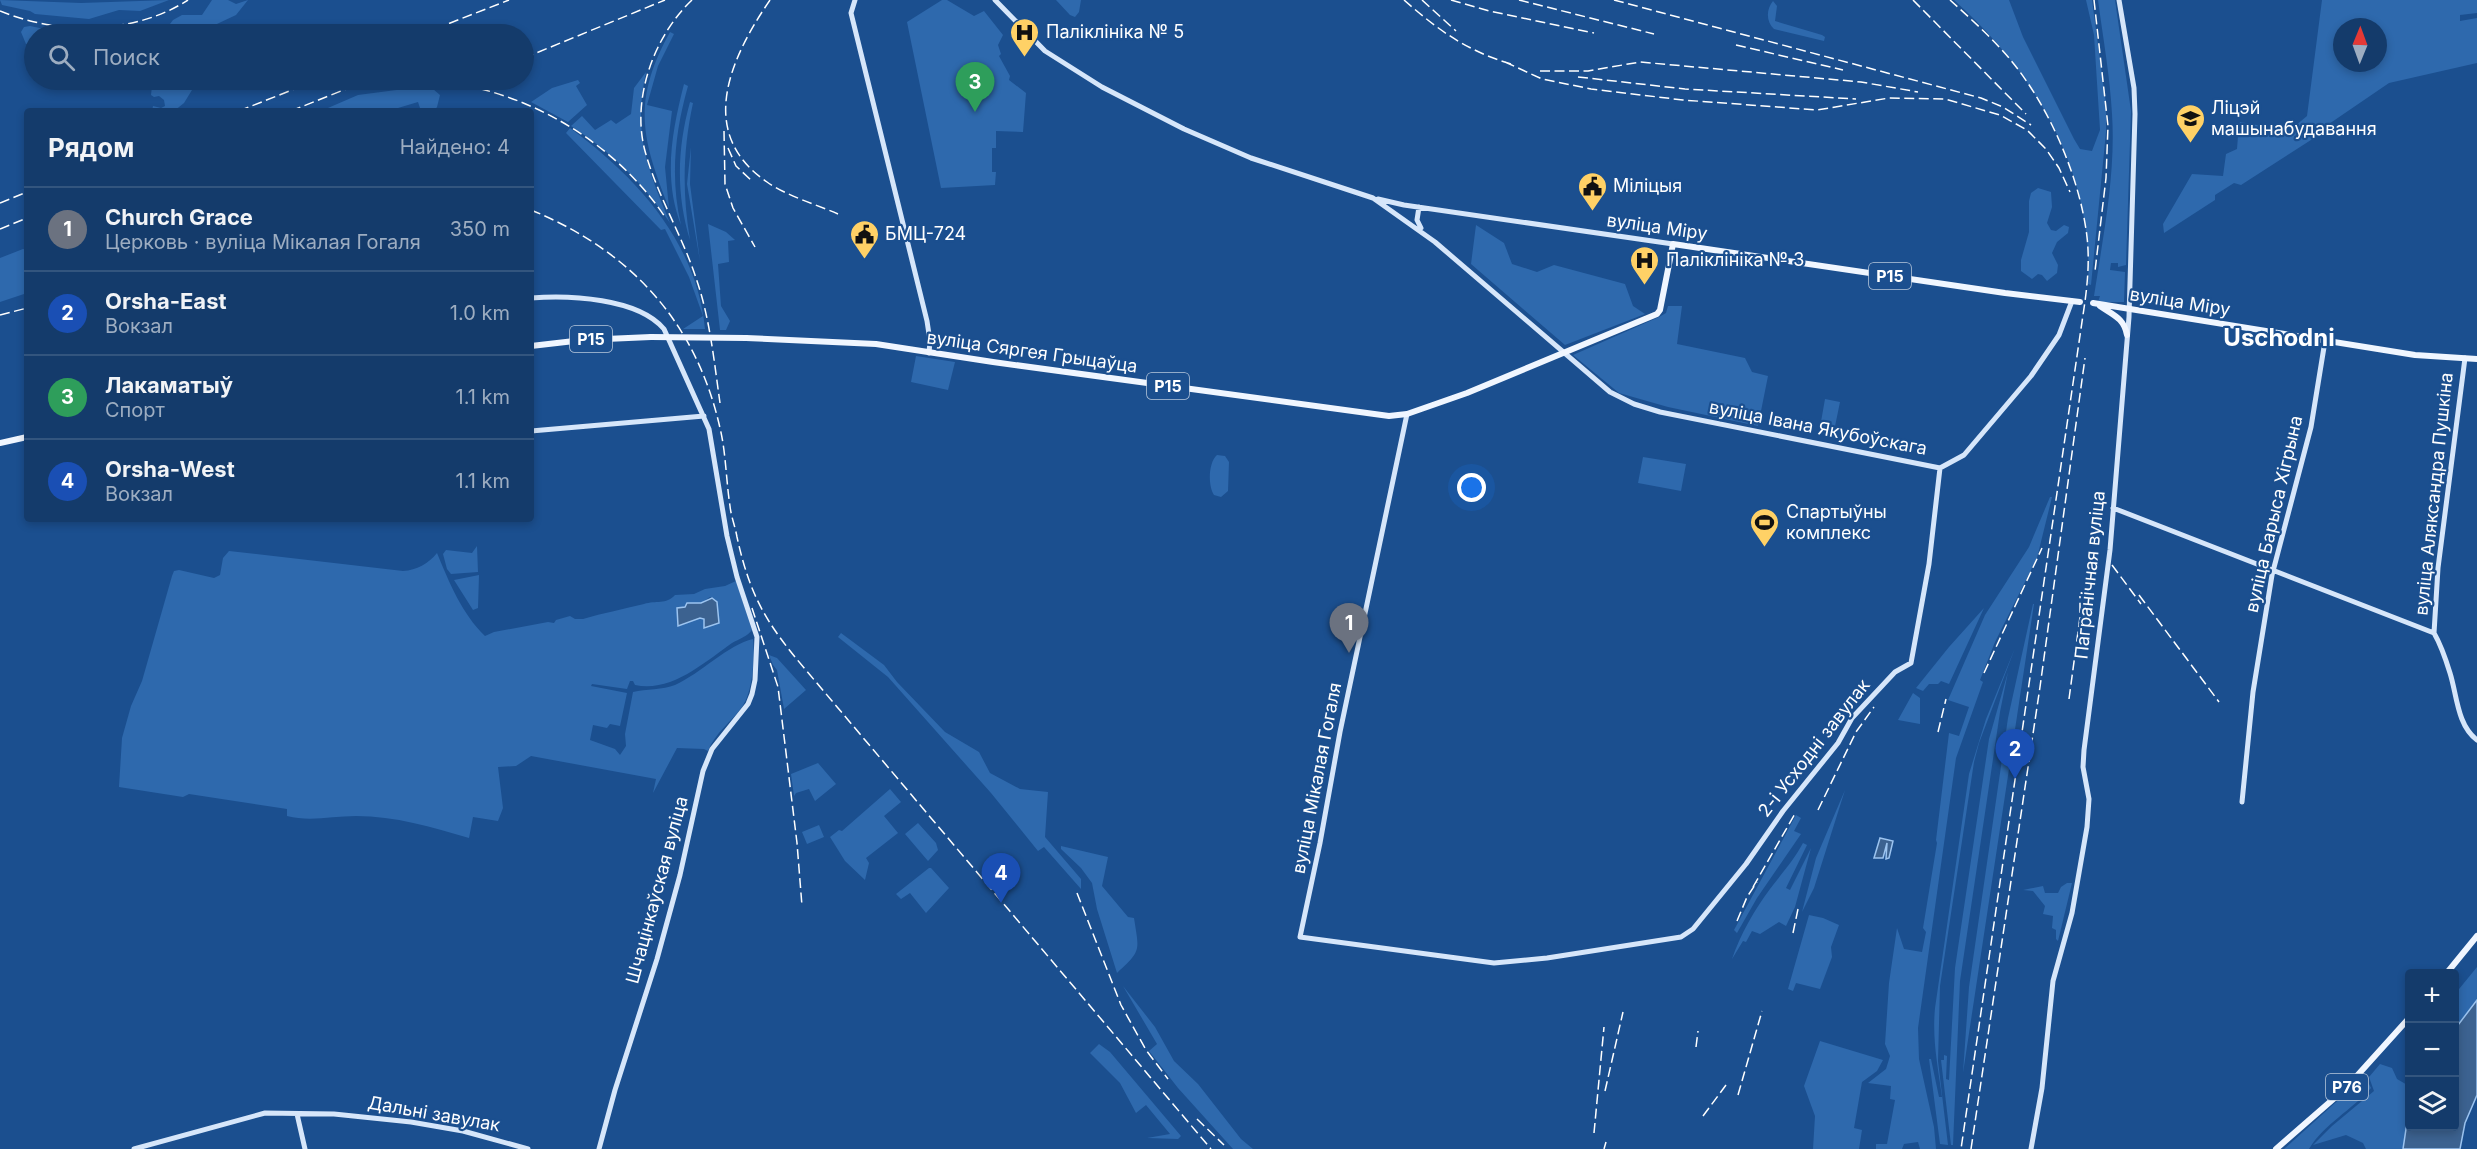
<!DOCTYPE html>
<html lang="ru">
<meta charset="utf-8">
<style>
body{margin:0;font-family:Inter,sans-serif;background:#1d4271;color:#f1f3f6}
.controls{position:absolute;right:18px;bottom:18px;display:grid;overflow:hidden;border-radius:6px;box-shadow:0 3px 9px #0003}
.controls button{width:54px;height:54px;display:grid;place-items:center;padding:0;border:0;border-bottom:2px solid #33557e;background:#143b6b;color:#f1f3f6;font:30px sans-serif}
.compass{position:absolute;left:2333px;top:18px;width:54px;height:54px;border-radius:50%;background:#143b6b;box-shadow:0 3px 9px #0003;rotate:1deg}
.you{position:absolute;left:1472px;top:488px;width:21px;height:21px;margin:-15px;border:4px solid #fff;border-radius:50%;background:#1a73e8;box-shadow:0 0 0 9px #1a73e833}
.badge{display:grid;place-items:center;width:39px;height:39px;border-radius:50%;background:#ffd166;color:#fff;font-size:20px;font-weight:700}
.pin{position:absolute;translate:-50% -50px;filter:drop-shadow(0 2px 3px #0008)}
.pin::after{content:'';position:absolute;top:32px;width:21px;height:18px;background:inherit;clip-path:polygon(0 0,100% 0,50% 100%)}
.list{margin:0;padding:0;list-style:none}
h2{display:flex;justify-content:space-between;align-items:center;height:78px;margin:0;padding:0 24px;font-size:26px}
h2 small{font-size:20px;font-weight:400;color:#9dadc1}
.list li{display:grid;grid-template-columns:39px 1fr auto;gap:18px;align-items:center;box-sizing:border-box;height:84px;padding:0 24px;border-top:2px solid #33557e}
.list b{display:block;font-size:22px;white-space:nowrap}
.list p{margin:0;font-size:20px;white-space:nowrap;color:#9dadc1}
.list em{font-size:20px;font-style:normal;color:#9dadc1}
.icon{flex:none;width:33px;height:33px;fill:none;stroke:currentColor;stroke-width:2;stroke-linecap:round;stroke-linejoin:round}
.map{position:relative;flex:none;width:2477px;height:1149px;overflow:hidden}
.search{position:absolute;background:#143b6b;box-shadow:0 3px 9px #0003;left:24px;top:24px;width:510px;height:66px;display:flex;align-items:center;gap:15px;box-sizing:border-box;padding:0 21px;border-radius:33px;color:#9dadc1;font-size:22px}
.panel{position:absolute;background:#143b6b;box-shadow:0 3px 9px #0003;left:24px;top:108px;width:510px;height:414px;border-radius:6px}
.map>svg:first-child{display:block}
.green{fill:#2e69ad;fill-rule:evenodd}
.water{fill:#3c6290;stroke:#9cc4f0;stroke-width:1.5}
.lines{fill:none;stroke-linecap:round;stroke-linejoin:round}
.secondary{stroke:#d6e6fa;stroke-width:5}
.primary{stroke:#f0f6ff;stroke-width:6}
.rail{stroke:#fff;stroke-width:1.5;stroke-dasharray:10 4.5;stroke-linecap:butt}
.primary-bridge{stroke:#f0f6ff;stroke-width:6}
.labels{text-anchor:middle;stroke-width:4.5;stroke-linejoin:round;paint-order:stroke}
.shield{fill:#1b4f8f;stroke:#bbcadd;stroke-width:1.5}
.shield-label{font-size:16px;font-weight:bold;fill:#fff}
.poi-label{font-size:18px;fill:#fff;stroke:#1b4f8f;text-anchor:start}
.street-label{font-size:18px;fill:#fff;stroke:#1b4f8f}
.district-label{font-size:24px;font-weight:bold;fill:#fff;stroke:#1b4f8f}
</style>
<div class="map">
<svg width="2477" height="1149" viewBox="0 0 2477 1149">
<rect width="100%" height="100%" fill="#1b4f8f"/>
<path class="green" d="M0,0L81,3L169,0L140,11L119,10L89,19L35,14L30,11L2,5Z
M212,0H228L236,4L248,0L236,15L202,31L190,34L150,33L152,25L167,28L173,20L182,15H202Z
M942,0H947L974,16L984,11L1003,35L998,45L1001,54L999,56L1010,76L1009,80L1026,93L1023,132L996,131V148H992V172H996L995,185L941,188L907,22Z
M1056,0H1081L1079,12L1075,17L1070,15Z
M1954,0H2009L2023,37L2074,139L2080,149L2092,151L2100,130L2094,35L2086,0H2092L2106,104V132L2091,285L2088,284C2094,173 2035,72 1954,0Z
M2098,0H2115L2131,111L2126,265L2118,267V263H2111L2110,270L2125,272L2124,302H2098L2100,296H2094C2103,237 2116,174 2112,114C2110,76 2103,38 2098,0Z
M2322,0H2477V13L2460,15V21L2477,18V63L2389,83L2326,126L2325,131L2241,185L2234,183L2215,195V200L2164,233L2163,224L2192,174L2223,176L2226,154L2237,149L2238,136L2221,133L2222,126L2239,127L2240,122L2289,131L2307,116ZM2342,27H2378V63H2342Z
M1773,1L1777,6L1775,21L1822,35L1825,37L1824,41L1774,29C1766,21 1766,10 1773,1Z
M30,26L54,31H86L92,34H34V48L26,44L21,32L24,27Z
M670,32L674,34L658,66L647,105L672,111L665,167L669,208C641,138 632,101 670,32Z
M646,72C633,134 647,167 670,223C643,183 611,152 571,126L582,116L595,130L611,120L616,124L631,114L634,88Z
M578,80L580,83L576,86L587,105L568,122L531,102L552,88Z
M157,82L174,83L179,86L185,85L192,90L184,103L174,111H152L153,106L161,108L165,106L164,100L159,96L154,97L151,95L152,86Z
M684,84L688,86C675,132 670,178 681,225C663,179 672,131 684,84Z
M404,89H433L440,95L437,107L434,111H421L418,102L388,111H321L358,95Z
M690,102L693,103C683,150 682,192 690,240C676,194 677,149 690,102Z
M570,128C637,177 697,243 705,329H683L703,316L689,277L665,229L661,230L566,133Z
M691,147L690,184L700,261L687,184Z
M2038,188L2051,192L2052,207L2047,223L2051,230L2056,231L2064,225L2069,227L2068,233L2057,242L2052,253L2058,265L2057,273L2047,281L2042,275L2038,274L2032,279L2021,271V260L2029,232V201L2031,193Z
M708,224L726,232L735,240L728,241L729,262L718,264L721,306L730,321L726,330H720Z
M1476,225L1504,243L1512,264L1537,272L1554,265L1625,284L1633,306L1645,314L1565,345L1471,264Z
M23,249L27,250V293L0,302V258Z
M1668,306H1682L1677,344L1745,358L1752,372L1768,376L1758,426L1668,407L1619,393L1573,355L1659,317L1666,313Z
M1072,354L1100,358L1101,369L1073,366Z
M916,356L955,362L948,390L911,382Z
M1825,399L1840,402L1833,436L1819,433Z
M1217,455L1225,456L1229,462L1228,491L1221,497L1214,495C1208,486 1208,463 1217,455Z
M1643,457L1686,464L1681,491L1638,483Z
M2050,497H2052L2037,558L1995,642L1980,680L1983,682L1956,758L1918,1028L1919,1059L1934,1127L1936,1149H1920L1918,1142L1904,1144L1902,1149H1876V1144H1887L1895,1100L1890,1099L1891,1086L1868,1083L1886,1069L1890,1056L1885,1044L1889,983L1897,928L1904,949L1922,952L1926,932L1923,928L1937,843L1936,840L1949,733L1959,736L1969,707L1948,700L1985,615L2029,547Z
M477,546L478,572L451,574L447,569L443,554L446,550L472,553Z
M229,551L403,571C417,570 428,564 437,553C449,582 462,614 485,636L494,632L548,622L554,623L556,620L570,616L575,619H583C603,613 624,609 644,604C656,600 666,605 675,595L694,594L705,589L725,586L736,581L752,630C748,636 739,639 732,643C705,662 671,693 635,685L633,681H630L627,689L592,684L591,686L627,693L620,726L610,724L607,728L593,725L590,740L615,749L620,755L626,746L625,734L633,692C646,689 663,690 675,685C700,674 729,644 753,639C755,656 753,692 742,707C731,722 715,733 708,751L704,749L677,748L653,793L656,779L531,756L516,766L498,767L503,808L498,821L473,817L469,838C432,827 395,816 356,816C332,816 310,822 287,816V809L189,794L183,797L119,787L122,738L131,706L142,681L172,576L174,571L179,570L214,578L220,575L223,558ZM710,597L716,600L718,623L704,628V619L700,618L678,625L682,608L701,603Z
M479,575L478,608L473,610L454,580Z
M2033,604H2034L1963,1073L1969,987L2008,718Z
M1984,608L1949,684L1941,681L1938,684H1929L1923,691L1916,688L1949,647Z
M841,633L884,665L897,682L945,732L979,752L990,773L1020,789L1048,792L1045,837L1081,879V889L1044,847L1038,851L991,793L888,677L838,637Z
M2015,648L1979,743L1974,762L1940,986L1938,1061L1948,1145L1940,1144L1929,1059H1931L1939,1097H1942C1938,1067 1932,1040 1935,1008L1969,774L1986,719Z
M769,655L777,658L806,690L784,709L777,670L773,665Z
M2008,672L2000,712L1960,981L1953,1145H1951L1941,1060H1944V1055L1947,1056L1946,1079L1949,1080L1955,968L1989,739Z
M1913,693L1920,698V724L1898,720Z
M818,763L836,784L815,801L809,789L796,793L794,796L791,774Z
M890,789L901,802L884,816L898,833L866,858L869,863L865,880L845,861L830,837L839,830L842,831Z
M1845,790L1814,888L1802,912L1816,858Z
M1796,815L1801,818L1794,831L1801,834L1757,898L1737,933L1734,930Z
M918,823L936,843L938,850L928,861L905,834Z
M819,825L824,837L807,844L802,832Z
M1803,843L1807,845L1786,888L1790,890L1811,848L1795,907L1786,926L1779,922L1760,934L1752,931L1746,942L1743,941L1732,959C1740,935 1755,909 1770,889C1782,873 1794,860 1803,843Z
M1061,846L1108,857L1102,886L1128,917L1134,918C1139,951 1142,950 1117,973L1097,909L1092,883L1081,868L1061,849Z
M929,868H931L949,888L926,913L910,893L901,899L896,894Z
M2067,883H2072L2058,941L2056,939V930L2052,928L2053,916L2043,914L2045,906L2033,891L2023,890L2043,886L2045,893H2058L2061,887Z
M1809,915L1823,918L1839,925L1831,947L1832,957L1820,989L1796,983L1793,991L1788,989Z
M2477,967V1000L2455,1029V994Z
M1123,986L1155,1027L1174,1061L1198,1084L1241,1139L1253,1149H1233L1178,1088L1149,1051L1157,1044Z
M1820,1041L1883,1060L1877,1071L1862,1082L1854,1128L1862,1130L1859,1149H1813L1815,1116L1804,1086Z
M1099,1044L1110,1052L1181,1136L1178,1139L1147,1138L1170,1134L1146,1105L1136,1113L1120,1083L1090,1053Z
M2380,1064L2392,1068L2397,1079L2409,1086V1109L2403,1149H2366L2363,1143L2346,1135L2313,1145L2332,1126L2374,1091L2369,1077Z
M2365,1076L2371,1088C2352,1110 2324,1124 2309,1149H2284Z"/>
<path class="water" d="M712,598L717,602L719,623L704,628V619L700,618L678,626L677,608L685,607L687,603H701Z
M1880,838L1893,841L1889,858L1886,859L1887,843L1883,858H1874Z
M2477,1000V1095L2465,1123L2460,1149H2403L2409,1109L2410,1126H2454L2455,1029Z"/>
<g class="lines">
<path class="secondary" d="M855,0L851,13L927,321L930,341L929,353
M995,0L1045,51L1102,87L1184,129L1251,158L1373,198L1435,242L1610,392L1634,404L1660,412L1940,468L1964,455L2031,376L2059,335L2072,301
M1378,199L1404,205L1673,244
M1419,207L1417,220L1421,228
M531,298C569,295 638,298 664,329L709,429L727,536L737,577L757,637L755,680L752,694L748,704L712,749L703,771L680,875L657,959L615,1090L599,1149
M1407,414L1340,732L1320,843L1300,937L1494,963L1547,958L1681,937L1693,929L1746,864L1783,811L1838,743L1852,718L1895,672L1911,663L1929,564L1940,468
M531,431L704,416
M2113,508L2434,633C2441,645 2446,660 2450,673C2457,695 2457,725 2477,740
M2434,633L2438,568L2465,358
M2242,802L2253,692L2272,575L2311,427L2325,341
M297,1114L305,1149
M134,1149L265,1113L334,1114L411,1122L463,1131L528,1149
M2031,1149L2042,1088L2053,981L2072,913L2087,827L2089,799L2083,767L2084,750L2110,550L2129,317L2135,114L2134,88L2119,0"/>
<path class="primary" d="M2093,303L2415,355L2477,359
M2100,306C2113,315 2124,318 2127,335
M746,338L876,344L993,362L1389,416L1407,414L1467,393L1657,314L1660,310L1673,244L2005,293L2080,302
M531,346L583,340L651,337
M0,443L27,437
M2446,974L2477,936
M2276,1149L2346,1088L2410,1017"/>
<path class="rail" d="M692,0C654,36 631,99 645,151C657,195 682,235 696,278C710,318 714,361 720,403
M770,0C731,57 695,133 767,182C787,196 815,204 838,214
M1404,0C1438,30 1467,51 1511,64
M1422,0L1456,31
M1451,0L1489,11L1594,33
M1519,0L1654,34
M1614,0L1981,98L2003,107L2031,125
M1913,0L2026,114
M1950,0C1970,18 1991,37 2009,58C2048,104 2080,177 2087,237C2090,263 2087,289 2083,315L1961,1149
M2094,0L2108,126L2106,178L2095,271
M0,11C58,35 134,35 188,0
M422,34L509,0
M1736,45L1843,70
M524,58L665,0
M1505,62L1542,79L1591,89L1683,100L1817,110L1889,98L1945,99L2000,115L2027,130L2046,149L2059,168L2070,192
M1540,71H1588L1640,62L1861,82L1918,92
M1578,77L1685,89L1856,99
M262,80H264
M423,80C518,85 612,138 665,217
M239,111L317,80
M291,111L351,87L391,80
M724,131L725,184L733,208L755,247
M728,148L736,166L752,181
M0,203L27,192
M531,210C631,251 696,322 720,428C726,453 726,480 730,506C731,516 735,526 737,537C750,596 766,623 805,669L1211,1149
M0,229L27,218
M0,315L27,308
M2112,565L2141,604
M2139,595L2219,702
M752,608L778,687L797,843L802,906
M1984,673L2042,548
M2069,699L2080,617V596
M1938,732L1946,699
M1818,810L1856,732L1874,707
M1753,887L1796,812
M1077,893L1121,1005L1146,1050L1168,1079
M1737,921L1747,897L1757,882
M1793,933L1798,909
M1696,1047L1698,1031
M1605,1091L1623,1012
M1738,1095L1762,1011
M1703,1116L1726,1085
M1197,1119L1224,1145
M1594,1133L1604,1027
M1604,1149L1606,1142
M1971,1149L2040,687L2085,358"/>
<path class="primary-bridge" d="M651,337L746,338"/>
</g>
<defs>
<symbol id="hospital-pin" viewBox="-11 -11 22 30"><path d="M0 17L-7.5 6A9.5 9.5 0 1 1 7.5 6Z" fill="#ffd166" stroke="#1b4f8f"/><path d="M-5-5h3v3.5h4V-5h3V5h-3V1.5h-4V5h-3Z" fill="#111"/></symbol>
<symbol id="university-pin" viewBox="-11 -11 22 30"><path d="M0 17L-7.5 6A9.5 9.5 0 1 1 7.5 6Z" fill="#ffd166" stroke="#1b4f8f"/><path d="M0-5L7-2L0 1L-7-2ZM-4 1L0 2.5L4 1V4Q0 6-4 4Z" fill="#111"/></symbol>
<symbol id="civic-pin" viewBox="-11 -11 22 30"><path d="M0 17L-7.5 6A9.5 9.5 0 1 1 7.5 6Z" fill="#ffd166" stroke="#1b4f8f"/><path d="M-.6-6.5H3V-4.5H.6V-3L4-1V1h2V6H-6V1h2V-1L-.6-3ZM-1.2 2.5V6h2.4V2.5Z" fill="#111"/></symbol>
<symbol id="stadium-pin" viewBox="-11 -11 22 30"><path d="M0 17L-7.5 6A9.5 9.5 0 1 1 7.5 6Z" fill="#ffd166" stroke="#1b4f8f"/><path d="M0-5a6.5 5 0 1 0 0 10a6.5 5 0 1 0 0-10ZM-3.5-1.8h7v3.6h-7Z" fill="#111"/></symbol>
</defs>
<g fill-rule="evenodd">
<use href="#hospital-pin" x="1008" y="16" width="33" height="45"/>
<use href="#university-pin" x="2174" y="102" width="33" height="45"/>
<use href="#civic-pin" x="1576" y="170" width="33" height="45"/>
<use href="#civic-pin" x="848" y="218" width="33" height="45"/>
<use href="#hospital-pin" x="1628" y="244" width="33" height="45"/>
<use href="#stadium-pin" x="1748" y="506" width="33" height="45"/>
</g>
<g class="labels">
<g class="shield">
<rect x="1869" y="263" width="42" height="26" rx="4.5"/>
<rect x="570" y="326" width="42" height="26" rx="4.5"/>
<rect x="1147" y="373" width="42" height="26" rx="4.5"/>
<rect x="2326" y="1074" width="42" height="26" rx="4.5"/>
</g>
<g class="shield-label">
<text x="1890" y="282">Р15</text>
<text x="591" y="345">Р15</text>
<text x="1168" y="392">Р15</text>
<text x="2347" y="1093">Р76</text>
</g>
<g class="poi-label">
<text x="1046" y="38">Паліклініка № 5</text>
<text x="2211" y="114">Ліцэй<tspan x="2211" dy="21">машынабудавання</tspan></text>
<text x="1613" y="192">Міліцыя</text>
<text x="885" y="240">БМЦ-724</text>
<text x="1666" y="266">Паліклініка № 3</text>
<text x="1786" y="518">Спартыўны<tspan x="1786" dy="21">комплекс</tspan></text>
</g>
<g class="street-label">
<text transform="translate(1657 227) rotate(8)" y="6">вуліца Міру</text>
<text transform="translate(2180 302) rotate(9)" y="6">вуліца Міру</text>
<text transform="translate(1032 352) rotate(8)" y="6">вуліца Сяргея Грыцаўца</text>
<text transform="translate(1818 428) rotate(11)" y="6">вуліца Івана Якубоўскага</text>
<text transform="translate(2434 494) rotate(-84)" y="6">вуліца Аляксандра Пушкіна</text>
<text transform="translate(2274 514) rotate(-77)" y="6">вуліца Барыса Хігрына</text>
<text transform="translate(2090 575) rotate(-84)" y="6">Пагранічная вуліца</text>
<text transform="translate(1814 748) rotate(-52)" y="6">2-і Усходні завулак</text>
<text transform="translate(1317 778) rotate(-79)" y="6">вуліца Мікалая Гогаля</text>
<text transform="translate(657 890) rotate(-75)" y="6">Шчацінкаўская вуліца</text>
<text transform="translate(434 1114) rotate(10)" y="6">Дальні завулак</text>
</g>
<g class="district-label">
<text x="2279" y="346">Uschodni</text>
</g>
</g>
</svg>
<div class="controls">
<button>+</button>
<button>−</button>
<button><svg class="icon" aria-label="layers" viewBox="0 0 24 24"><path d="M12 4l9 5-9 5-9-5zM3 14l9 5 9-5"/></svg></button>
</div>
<svg class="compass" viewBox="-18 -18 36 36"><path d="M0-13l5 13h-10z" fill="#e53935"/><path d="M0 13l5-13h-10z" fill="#9dadc1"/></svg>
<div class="you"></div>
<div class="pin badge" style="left:1349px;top:653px;background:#6b7280">1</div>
<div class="pin badge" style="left:2015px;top:779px;background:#1a4fb4">2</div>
<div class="pin badge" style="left:975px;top:112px;background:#2e9e5b">3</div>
<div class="pin badge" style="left:1001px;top:903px;background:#1a4fb4">4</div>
<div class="search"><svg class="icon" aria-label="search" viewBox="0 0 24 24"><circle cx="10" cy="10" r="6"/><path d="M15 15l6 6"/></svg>Поиск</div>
<section class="panel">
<h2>Рядом<small>Найдено: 4</small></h2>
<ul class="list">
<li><span class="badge" style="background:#6b7280">1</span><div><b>Church Grace</b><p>Церковь · вуліца Мікалая Гогаля</p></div><em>350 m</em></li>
<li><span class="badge" style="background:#1a4fb4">2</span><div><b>Orsha-East</b><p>Вокзал</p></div><em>1.0 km</em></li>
<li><span class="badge" style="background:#2e9e5b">3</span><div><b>Лакаматыў</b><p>Спорт</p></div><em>1.1 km</em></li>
<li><span class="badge" style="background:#1a4fb4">4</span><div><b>Orsha-West</b><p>Вокзал</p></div><em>1.1 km</em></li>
</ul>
</section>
</div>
